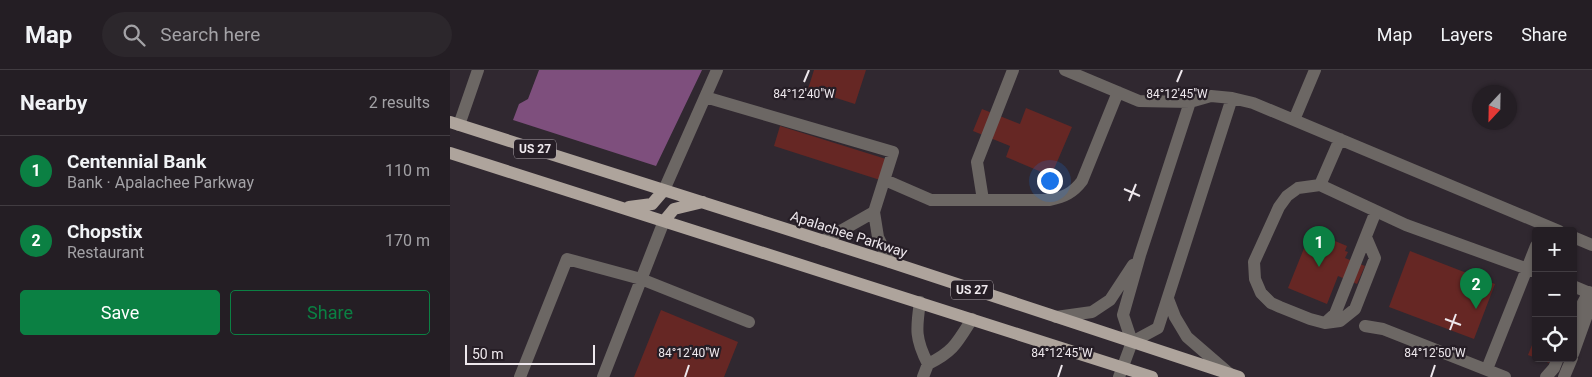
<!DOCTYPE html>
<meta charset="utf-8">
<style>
body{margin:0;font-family:Roboto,sans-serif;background:#2c272c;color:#f1f3f6}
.controls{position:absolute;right:15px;bottom:15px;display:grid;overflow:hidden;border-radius:5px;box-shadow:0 1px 4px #0004}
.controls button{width:45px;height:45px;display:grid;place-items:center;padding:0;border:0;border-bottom:1px solid #413c41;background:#241e24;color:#f1f3f6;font:25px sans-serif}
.compass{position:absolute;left:1022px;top:15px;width:45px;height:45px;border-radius:50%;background:#241e24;box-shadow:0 1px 4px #0004;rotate:202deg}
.scale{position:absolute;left:15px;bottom:12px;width:130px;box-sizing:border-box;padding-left:5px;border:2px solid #eee8ed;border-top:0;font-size:14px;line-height:18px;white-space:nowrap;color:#eee8ed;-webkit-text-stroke:4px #261e26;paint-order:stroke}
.you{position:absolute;left:599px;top:110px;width:18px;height:18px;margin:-12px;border:4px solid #fff;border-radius:50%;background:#1a73e8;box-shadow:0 0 0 8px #1a73e833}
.badge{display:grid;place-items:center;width:32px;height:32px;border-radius:50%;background:#0b8043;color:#fff;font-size:16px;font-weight:700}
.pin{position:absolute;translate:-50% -41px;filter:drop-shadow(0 1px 2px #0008)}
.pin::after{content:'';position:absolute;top:26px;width:18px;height:15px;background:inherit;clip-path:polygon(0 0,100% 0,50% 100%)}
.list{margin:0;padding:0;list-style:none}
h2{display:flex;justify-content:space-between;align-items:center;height:65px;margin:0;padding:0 20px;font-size:21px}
h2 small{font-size:16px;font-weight:400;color:#a3a2a6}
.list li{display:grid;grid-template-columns:32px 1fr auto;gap:15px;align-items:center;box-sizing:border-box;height:70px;padding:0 20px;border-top:1px solid #413c41}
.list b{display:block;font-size:19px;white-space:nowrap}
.list p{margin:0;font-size:16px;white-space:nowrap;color:#a3a2a6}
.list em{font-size:16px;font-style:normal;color:#a3a2a6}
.actions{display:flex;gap:10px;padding:15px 20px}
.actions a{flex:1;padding:11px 0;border:1px solid #0b8043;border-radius:5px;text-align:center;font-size:18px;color:#0b8043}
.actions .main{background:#0b8043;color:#fff}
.icon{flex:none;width:28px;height:28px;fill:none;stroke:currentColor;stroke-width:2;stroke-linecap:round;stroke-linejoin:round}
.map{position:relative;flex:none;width:1142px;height:307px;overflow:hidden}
header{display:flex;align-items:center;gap:30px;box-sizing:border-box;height:70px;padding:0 25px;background:#241e24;border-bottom:1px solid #413c41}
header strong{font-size:24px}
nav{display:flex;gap:28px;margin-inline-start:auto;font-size:18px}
.search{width:350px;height:45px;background:#2c272c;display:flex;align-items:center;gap:12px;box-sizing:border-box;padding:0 18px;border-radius:28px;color:#a3a2a6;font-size:19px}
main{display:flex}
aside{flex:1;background:#241e24}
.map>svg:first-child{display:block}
.forest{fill:#7e4f7d}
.building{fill:#662724}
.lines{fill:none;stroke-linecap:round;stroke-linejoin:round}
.minor{stroke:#6c6764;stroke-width:12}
.major{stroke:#aea49c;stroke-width:12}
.ticks{fill:none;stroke:#eee8ed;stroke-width:2}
.labels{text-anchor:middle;stroke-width:4.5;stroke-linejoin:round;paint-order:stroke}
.shield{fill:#261e26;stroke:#b2abb1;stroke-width:1}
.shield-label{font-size:12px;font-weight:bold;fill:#eee8ed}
.street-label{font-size:14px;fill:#eee8ed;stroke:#261e26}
.ticks-label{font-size:12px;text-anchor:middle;fill:#eee8ed;stroke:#261e26;stroke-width:4.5;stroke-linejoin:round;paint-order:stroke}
</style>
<header>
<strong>Map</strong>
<div class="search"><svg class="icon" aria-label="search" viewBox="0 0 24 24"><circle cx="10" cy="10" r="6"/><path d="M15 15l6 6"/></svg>Search here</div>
<nav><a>Map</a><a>Layers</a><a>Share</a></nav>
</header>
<main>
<aside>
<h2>Nearby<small>2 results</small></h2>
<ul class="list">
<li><span class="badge">1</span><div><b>Centennial Bank</b><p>Bank · Apalachee Parkway</p></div><em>110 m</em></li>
<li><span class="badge">2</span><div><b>Chopstix</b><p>Restaurant</p></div><em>170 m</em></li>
</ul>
<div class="actions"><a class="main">Save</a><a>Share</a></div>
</aside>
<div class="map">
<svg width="1142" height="307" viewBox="0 0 1142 307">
<rect width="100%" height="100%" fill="#302830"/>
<path class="forest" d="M89,0H252L206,96L63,50L69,34L78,29Z"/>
<path class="building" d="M364,0H416L405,34L358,19Z
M576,38L622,57L601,106L556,87L560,76L523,61L532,39L570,54Z
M330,56L436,89L430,110L324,76Z
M861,161L897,176L895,181L898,182L895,188L915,196L907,214L888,206L877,234L838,218Z
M960,181L1045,214L1024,269L939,237Z
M211,240L288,272L274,307H184Z
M1086,265V288L1078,285Z
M1088,288H1101L1099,293Z"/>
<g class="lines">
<path class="minor" d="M615,0L689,31L740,32L761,26L782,28L803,33L1109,161
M255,27L443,82L424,142L428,167L440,192
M844,50L865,0
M9,55L28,0
M435,110L481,130H600C614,127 623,123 632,111L668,22
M870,115L890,69
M214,120L267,0
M533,130L527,92L563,0
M916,167L925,188L905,239L890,251L875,253L860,249L830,237L821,233L811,223L805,209L804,192L829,137L837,126L848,118L870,115L956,155L1086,202
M1123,167L1142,175
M373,171L424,142
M1123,216L1142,224
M718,229L725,247L737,267L781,305
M470,232C466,259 465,269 478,294L473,307
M606,247L642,242L660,230L683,195
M1123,251L1139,222
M875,253L885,244L926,141
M915,256L933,259L1055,307
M682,272L708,258L782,28
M682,272L673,245L690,185L740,32
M1123,284L1142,231
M478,294C503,282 507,273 522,249
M1037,299L1086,176
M70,307L117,189L191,209L299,252
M153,307L214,151
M669,307L682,272
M1096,307L1104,298L1108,288
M1114,307L1122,288"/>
<path class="major" d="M0,52L440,192L789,307
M0,83L702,307
M179,137L202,134L214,120
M214,151L224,139L253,132"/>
</g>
<path class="ticks" d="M354,12L359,0M727,12L732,0M674,119L690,126M679,131L686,114M995,249L1011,255M1000,260L1006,244M235,307L239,295M608,307L612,295M981,307L985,295"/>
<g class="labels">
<g class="shield">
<rect x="64" y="69.5" width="42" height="19" rx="4"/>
<rect x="501" y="210.5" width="42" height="19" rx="4"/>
</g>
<g class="shield-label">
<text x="85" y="83">US 27</text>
<text x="522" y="224">US 27</text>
</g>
<g class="street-label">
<text transform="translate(399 164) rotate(18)" y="5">Apalachee Parkway</text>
</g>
</g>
<g class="ticks-label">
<text x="354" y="28">84°12'40"W</text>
<text x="727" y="28">84°12'45"W</text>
<text x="239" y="287">84°12'40"W</text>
<text x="612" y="287">84°12'45"W</text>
<text x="985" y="287">84°12'50"W</text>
</g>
</svg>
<div class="controls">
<button>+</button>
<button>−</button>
<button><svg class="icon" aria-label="locate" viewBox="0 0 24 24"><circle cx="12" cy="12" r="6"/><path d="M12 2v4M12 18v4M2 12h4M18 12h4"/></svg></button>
</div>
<svg class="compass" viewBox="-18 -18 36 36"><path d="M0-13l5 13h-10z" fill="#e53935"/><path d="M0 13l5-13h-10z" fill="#a3a2a6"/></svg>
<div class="scale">50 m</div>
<div class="you"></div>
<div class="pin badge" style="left:869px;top:197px">1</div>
<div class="pin badge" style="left:1026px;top:239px">2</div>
</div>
</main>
